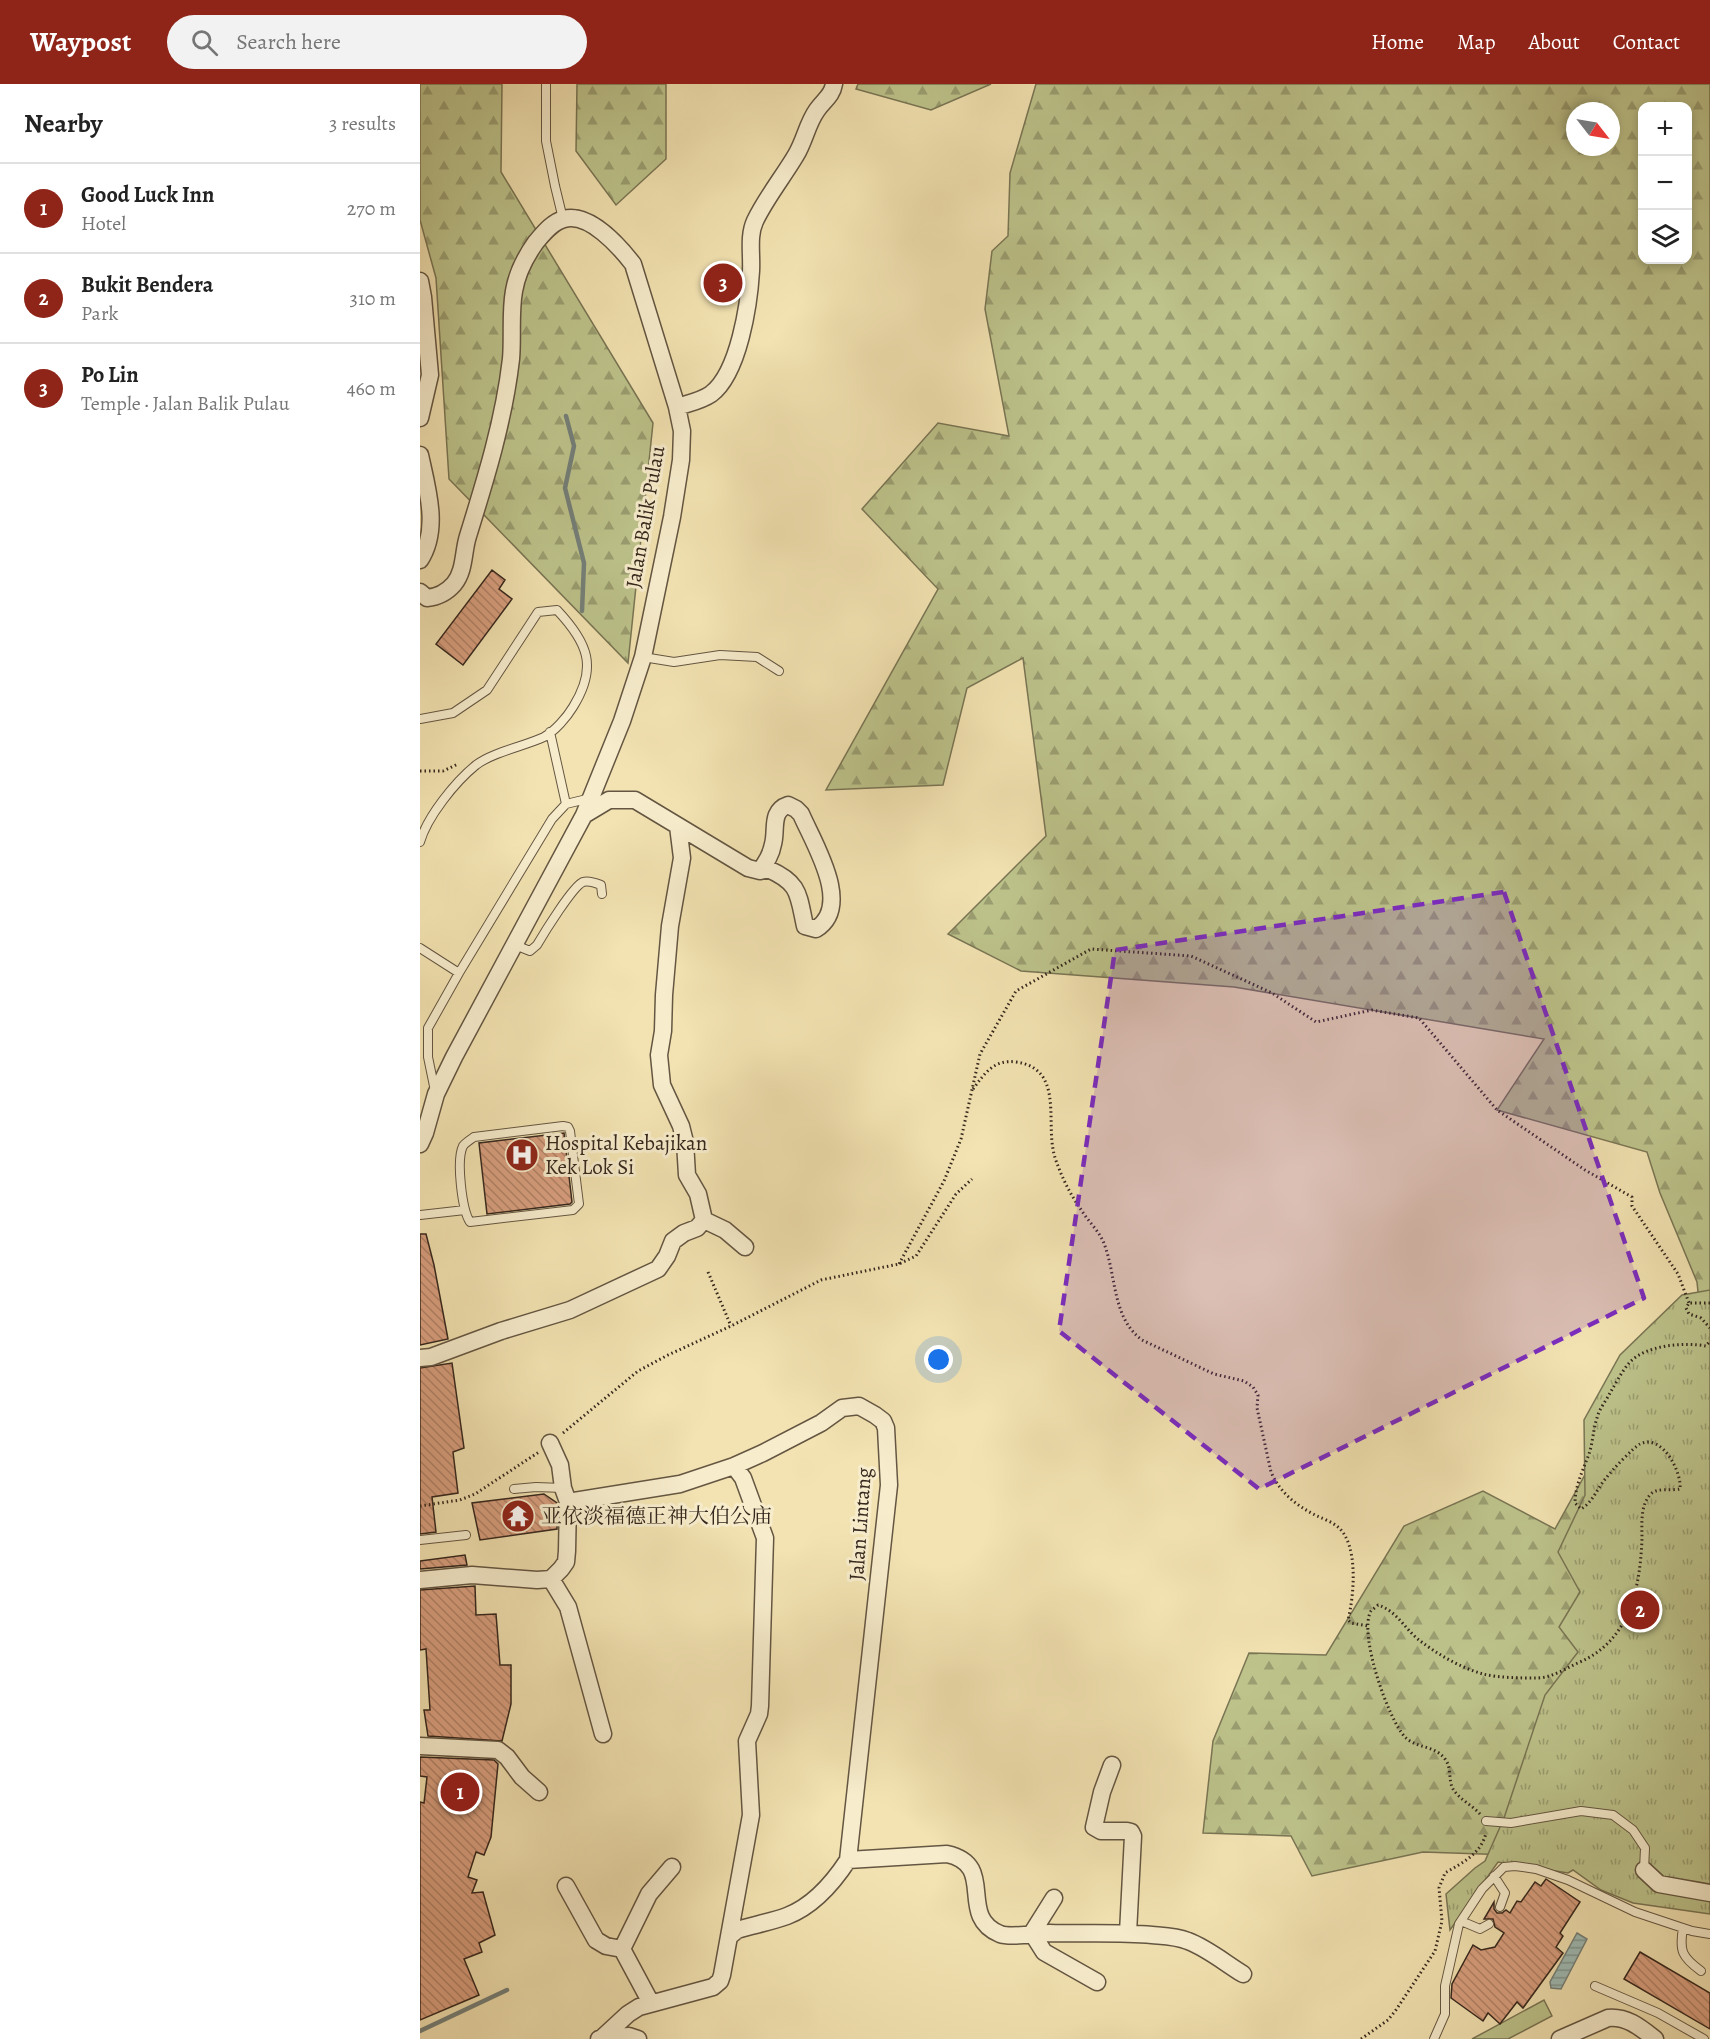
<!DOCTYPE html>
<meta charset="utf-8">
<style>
body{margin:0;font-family:Alegreya,"Noto Serif SC",serif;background:#f2f2f2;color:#222}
.controls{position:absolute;right:18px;top:18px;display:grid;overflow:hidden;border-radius:12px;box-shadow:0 3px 9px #0003}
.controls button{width:54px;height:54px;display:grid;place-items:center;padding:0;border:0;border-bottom:2px solid #e0e0e0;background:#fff;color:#222;font:30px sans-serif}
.compass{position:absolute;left:1146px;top:18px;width:54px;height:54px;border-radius:50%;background:#fff;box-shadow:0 3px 9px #0003;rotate:121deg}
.you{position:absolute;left:519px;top:1276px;width:21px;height:21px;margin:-15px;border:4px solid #fff;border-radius:50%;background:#1a73e8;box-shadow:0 0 0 9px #1a73e833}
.badge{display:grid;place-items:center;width:39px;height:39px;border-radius:50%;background:#8f2418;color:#fff;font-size:20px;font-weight:700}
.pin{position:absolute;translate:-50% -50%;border:3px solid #fff;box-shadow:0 2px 6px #0006}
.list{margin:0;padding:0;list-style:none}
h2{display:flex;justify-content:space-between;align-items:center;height:78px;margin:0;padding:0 24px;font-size:26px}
h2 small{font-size:20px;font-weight:400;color:#767676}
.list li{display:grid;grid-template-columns:39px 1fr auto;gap:18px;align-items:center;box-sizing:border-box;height:90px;padding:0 24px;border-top:2px solid #e0e0e0}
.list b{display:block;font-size:22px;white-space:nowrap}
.list p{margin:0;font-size:20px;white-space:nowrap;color:#767676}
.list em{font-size:20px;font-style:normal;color:#767676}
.icon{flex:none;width:33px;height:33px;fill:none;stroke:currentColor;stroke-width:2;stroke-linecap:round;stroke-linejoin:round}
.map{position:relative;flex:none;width:1290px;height:1955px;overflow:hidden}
header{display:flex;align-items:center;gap:36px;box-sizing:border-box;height:84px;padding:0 30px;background:#8f2418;color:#fff}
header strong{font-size:28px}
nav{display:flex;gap:33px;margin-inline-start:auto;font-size:21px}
.search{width:420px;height:54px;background:#f2f2f2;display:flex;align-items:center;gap:15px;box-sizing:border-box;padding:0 21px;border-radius:33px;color:#767676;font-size:22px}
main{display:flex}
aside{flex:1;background:#fff}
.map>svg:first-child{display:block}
.forest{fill:url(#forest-firs);stroke:#797554;stroke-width:1.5;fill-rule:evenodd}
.park{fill:url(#park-tufts);stroke:#797554;stroke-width:1.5}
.pitch{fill:#bdc38b;stroke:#797554;stroke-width:1.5}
.water{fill:url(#water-rules);stroke:#758079;stroke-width:1.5}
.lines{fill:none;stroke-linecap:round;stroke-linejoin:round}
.stream{stroke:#758079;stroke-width:4.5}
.building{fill:url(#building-back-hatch);stroke:#35271d;stroke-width:1.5}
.service-casing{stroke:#645642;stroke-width:10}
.minor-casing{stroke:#645642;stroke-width:19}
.path{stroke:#35271d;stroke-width:3;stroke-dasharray:1.5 3;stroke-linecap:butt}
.service{stroke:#f7edcd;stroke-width:8}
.minor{stroke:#f7edcd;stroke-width:16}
.marked{fill:#7b2cbf;fill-opacity:0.2;stroke:#7b2cbf;stroke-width:4.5;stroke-dasharray:12 8;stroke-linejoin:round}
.labels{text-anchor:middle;stroke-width:6;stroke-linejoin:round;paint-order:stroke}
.street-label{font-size:21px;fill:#35271d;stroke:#f7edcd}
.poi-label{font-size:21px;fill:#35271d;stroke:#f7edcd;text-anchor:start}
</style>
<header>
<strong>Waypost</strong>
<div class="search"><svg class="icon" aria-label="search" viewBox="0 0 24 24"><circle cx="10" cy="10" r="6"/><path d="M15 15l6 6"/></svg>Search here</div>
<nav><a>Home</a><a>Map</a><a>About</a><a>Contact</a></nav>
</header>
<main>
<aside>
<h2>Nearby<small>3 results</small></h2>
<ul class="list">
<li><span class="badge">1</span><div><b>Good Luck Inn</b><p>Hotel</p></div><em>270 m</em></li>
<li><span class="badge">2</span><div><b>Bukit Bendera</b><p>Park</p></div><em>310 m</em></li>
<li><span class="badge">3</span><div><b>Po Lin</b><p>Temple · Jalan Balik Pulau</p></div><em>460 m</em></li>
</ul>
</aside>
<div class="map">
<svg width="1290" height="1955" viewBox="0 0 1290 1955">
<defs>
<pattern id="forest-firs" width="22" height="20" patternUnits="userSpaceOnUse" patternTransform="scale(1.5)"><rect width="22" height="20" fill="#bdc38b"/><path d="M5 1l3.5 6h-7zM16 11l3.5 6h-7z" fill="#9a9e71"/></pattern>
<pattern id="park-tufts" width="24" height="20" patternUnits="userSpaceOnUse" patternTransform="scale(1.5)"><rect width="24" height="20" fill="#bdc38b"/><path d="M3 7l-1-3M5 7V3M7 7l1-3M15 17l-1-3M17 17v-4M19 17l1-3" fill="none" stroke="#9a9e71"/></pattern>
<pattern id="water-rules" width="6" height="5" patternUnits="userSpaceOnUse" patternTransform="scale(1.5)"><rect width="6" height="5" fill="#9fbcb6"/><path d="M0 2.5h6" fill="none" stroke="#829993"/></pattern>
<pattern id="building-back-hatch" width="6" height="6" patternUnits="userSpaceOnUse" patternTransform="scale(1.5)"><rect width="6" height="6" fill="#d99f7f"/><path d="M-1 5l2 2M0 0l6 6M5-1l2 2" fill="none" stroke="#b18267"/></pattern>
</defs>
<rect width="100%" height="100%" fill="#f3e3b2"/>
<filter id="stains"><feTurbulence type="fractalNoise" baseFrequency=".00333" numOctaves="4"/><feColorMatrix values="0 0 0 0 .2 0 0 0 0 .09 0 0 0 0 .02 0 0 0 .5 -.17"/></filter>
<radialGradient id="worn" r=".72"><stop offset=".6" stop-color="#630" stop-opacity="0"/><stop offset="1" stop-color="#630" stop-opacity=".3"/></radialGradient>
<path class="forest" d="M0,0H82L81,88L233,339L208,579L29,395L16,194L0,136Z
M157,0H246V75L196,121L156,67Z
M438,0H571L511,26L436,5Z
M616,0H1290V1778L1003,1768L892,1792L871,1752L783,1749L793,1657L829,1569L906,1571L984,1442L1063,1407L1135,1445L1193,1340L1286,1287L1277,1198L1240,1109L1227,1068L1077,1026L1124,955L814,903L601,887L528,850L626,752L603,574L547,604L523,701L406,706L518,505L442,425L518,339L589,352L565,225L572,167L588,152L590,89ZM1222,22H1268V176H1222ZM1155,27H1191V63H1155Z"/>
<path class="park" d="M1290,1206V1830L1213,1819L1181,1806L1153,1786L1148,1789L1078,1778L1030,1846L1026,1810L1055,1784L1065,1777L1084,1734L1125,1611L1158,1568L1139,1543L1160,1508L1138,1468L1165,1411L1164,1336L1200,1271L1262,1211Z"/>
<path class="pitch" d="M1124,1916L1132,1932L1088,1955H1052Z"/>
<path class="water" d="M1157,1849L1167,1855L1141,1905L1131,1904L1130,1898Z"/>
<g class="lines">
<path class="stream" d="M146,332L154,362L145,404L164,479L162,527
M0,1947L87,1906"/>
</g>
<path class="building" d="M72,486L85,496L79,505L92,515L43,581L16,560Z
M144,1049L152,1118L150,1120L67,1130L59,1059Z
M0,1150H6L14,1181L28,1255L0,1261Z
M32,1279L44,1364L33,1368L38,1409L12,1413L16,1448L0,1450V1284Z
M124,1410L137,1419V1445L60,1456L52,1419Z
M45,1471L47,1481L0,1485V1477Z
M55,1502L56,1531L76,1530L80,1581H91V1620L82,1657L8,1652L4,1626H10L6,1565L0,1566V1506Z
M0,1673L74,1676L78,1680L71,1753L64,1771L56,1768L48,1793L57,1796L52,1809L63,1808L75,1851L59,1859L62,1868L44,1875L59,1911L0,1936V1718L4,1719L7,1693L0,1692Z
M1126,1795L1160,1818L1140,1849L1143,1852L1136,1863L1143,1869L1103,1924L1097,1918L1080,1940L1068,1929L1063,1937L1031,1914L1032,1900L1053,1861L1061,1866L1075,1863L1084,1849L1075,1843L1073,1835H1064L1074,1818V1825L1077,1829H1082L1086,1826L1090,1829L1097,1817L1101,1818L1115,1798L1121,1802Z
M1220,1868L1290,1909V1945L1204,1895Z"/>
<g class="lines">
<defs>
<path id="service" d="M126,0V57L135,102L143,135
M223,573L254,578L300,571L337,573L359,587
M0,635L33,629L67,606L118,528L137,526C168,559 178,583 153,623C147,633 135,647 124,653C105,662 73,668 56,681C35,698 7,733 0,758
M130,648L146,720
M95,861L110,867L117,861C124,849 153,802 163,798C169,796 176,799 181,801L182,810
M0,864L39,889
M15,1007L8,973V944L39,889L132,735L146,720L171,714
M143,1042L148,1043L150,1047L159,1120L153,1126L50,1138C42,1126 36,1076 43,1062C46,1058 50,1056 54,1053Z
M0,1131L45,1126
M94,1405L116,1403L143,1404
M0,1456L46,1451
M1066,1737L1091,1739L1161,1727L1193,1731L1213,1746L1225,1764L1224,1786
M1074,1792L1085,1809L1080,1823
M1041,1837L1060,1845L1069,1840
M1263,1844C1259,1867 1262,1873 1281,1887
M1175,1902L1238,1929L1284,1955
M1014,1955L1025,1930V1902L1039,1840L1062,1805L1084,1783L1095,1782L1116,1785L1148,1796L1215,1828L1272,1847L1290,1850"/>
<path id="minor" d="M0,197L3,213L10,291L0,334
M257,323C269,319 281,317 291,310C319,289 329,220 331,187C332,170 328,152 335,137C346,114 363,93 376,71C385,56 387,40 397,26C404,16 412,12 414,0
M0,371C7,404 20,445 0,476
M0,508L7,514C17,513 27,508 34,500C45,487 43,467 48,452C66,394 84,336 91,275C93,253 90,229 94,207C97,189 106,172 116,158C123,150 132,138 144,135C169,128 199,162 213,180L257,323L262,347L261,376L252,433L223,573L202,637L164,731L34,973L16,1010L5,1049L0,1060
M164,731L189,716H215L328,784L340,787L348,785C380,799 378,810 385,842L396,845C433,822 394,760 381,730L376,725L368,721C350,727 357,746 353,760C351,771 346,778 340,787
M258,742L262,774L250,842L244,911L243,947L239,971L242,1001L261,1042L265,1058L267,1091L278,1110L284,1136
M0,1274L11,1273L81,1247L150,1226L238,1185L247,1172L253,1157L264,1149L277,1144L284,1136L305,1146L325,1163
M148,1418L260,1400L314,1382L343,1369L401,1339L422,1324L439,1322L455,1331L463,1337L466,1344L469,1401L428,1776C413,1799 393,1822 367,1832C351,1838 333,1841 317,1846L311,1851
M131,1495L148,1523L183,1650
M0,1496L52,1491L117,1496L131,1495L141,1485L146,1478L147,1467L148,1418L143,1404L140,1381L130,1359
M0,1662L78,1666L87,1673L102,1693L119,1708
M692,1681L682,1708L674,1743L681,1747H707L711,1748L713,1752L708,1849
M428,1776L527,1770C578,1781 536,1832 580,1850C591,1854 618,1849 630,1849C664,1850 698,1848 732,1851C744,1852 756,1852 768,1857C787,1864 805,1879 823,1890
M1224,1786L1239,1800L1290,1809
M146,1802L176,1856L186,1862L202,1865L231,1919
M634,1814L612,1849L624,1868L677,1898
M202,1865L229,1810L252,1783
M182,1954L208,1930L219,1923L293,1903L300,1897L302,1891L331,1731L327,1657L339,1630L340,1622L345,1454L323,1394L314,1382
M179,1955L209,1952L218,1955
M1140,1955L1188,1934C1207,1932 1221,1944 1235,1955"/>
</defs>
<use href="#service" class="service-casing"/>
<use href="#minor" class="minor-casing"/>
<path class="path" d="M0,687H23L38,680
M553,1005C565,989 574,975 596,978C642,984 627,1033 633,1065C634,1071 636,1077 638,1082C644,1098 652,1113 662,1127C668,1137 678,1146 683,1157C697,1190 691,1233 722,1256L794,1290L824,1297L833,1303L838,1311L837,1324L851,1388C860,1409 877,1422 897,1432C904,1435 912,1438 918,1443C939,1461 934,1512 928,1536L931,1539L948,1542
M479,1180L524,1097L541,1055L560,970L596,907L671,865L771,872L852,909L896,938L952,926L999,934L1077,1026L1165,1086L1212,1113V1122L1258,1190L1269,1219
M288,1188L311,1242
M1290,1219H1269L1266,1224L1269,1230L1281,1234L1290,1244
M143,1349L218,1287L248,1271L311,1242L401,1196L479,1180L496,1172L536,1110L552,1095
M0,1422L40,1416L55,1410L119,1368
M1060,1730C1052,1721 1039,1715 1033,1705C1028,1696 1032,1684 1025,1675C1015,1661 997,1665 985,1653C968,1635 938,1549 951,1527C953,1525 956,1523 958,1521C977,1527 984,1544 999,1556C1017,1570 1041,1584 1063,1590C1079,1594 1101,1594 1118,1594C1134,1593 1146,1584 1160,1578C1210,1556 1220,1504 1222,1455C1222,1441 1220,1422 1230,1411C1236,1403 1251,1407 1260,1405C1262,1388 1242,1349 1220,1360C1214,1363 1192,1386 1187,1393C1177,1404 1174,1417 1161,1425L1155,1419C1155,1402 1163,1386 1169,1370C1173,1358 1173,1346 1177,1334C1179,1325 1186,1317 1190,1309C1196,1299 1202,1287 1210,1278C1226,1261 1264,1258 1286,1262L1290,1257
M941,1955L968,1936L976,1926L1015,1867L1022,1837L1019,1804L1025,1789C1042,1779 1061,1770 1066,1749"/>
<use href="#service" class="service"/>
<use href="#minor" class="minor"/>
</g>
<path class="marked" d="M1084,808L1224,1214L839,1405L639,1247L695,866Z"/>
<defs>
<symbol id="hospital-disc" viewBox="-11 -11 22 22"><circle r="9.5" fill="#8f2418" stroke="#f7edcd"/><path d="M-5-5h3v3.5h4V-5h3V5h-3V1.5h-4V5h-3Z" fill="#fff"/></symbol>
<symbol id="temple-disc" viewBox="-11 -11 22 22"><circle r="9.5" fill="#8f2418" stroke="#f7edcd"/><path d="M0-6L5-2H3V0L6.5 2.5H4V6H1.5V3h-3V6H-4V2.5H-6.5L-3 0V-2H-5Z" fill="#fff"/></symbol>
</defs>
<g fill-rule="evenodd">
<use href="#hospital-disc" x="83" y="1052" width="38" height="38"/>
<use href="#temple-disc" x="79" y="1413" width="38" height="38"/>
</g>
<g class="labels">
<g class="street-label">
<text transform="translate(225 433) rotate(-80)" y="7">Jalan Balik Pulau</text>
<text transform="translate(440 1440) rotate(-86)" y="7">Jalan Lintang</text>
</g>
<g class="poi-label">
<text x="125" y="1066">Hospital Kebajikan<tspan x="125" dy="24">Kek Lok Si</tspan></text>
<text x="121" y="1439">亚依淡福德正神大伯公庙</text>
</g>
</g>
<rect width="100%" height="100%" filter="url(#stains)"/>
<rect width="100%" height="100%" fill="url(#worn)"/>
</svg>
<div class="controls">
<button>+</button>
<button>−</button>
<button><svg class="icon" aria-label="layers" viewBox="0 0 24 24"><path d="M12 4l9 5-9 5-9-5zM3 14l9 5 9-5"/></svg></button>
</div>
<svg class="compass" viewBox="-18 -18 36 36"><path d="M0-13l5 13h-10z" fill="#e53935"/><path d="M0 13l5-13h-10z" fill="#767676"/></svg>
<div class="you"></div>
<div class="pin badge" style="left:40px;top:1708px">1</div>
<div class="pin badge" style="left:1220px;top:1526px">2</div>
<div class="pin badge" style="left:303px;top:199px">3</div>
</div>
</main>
